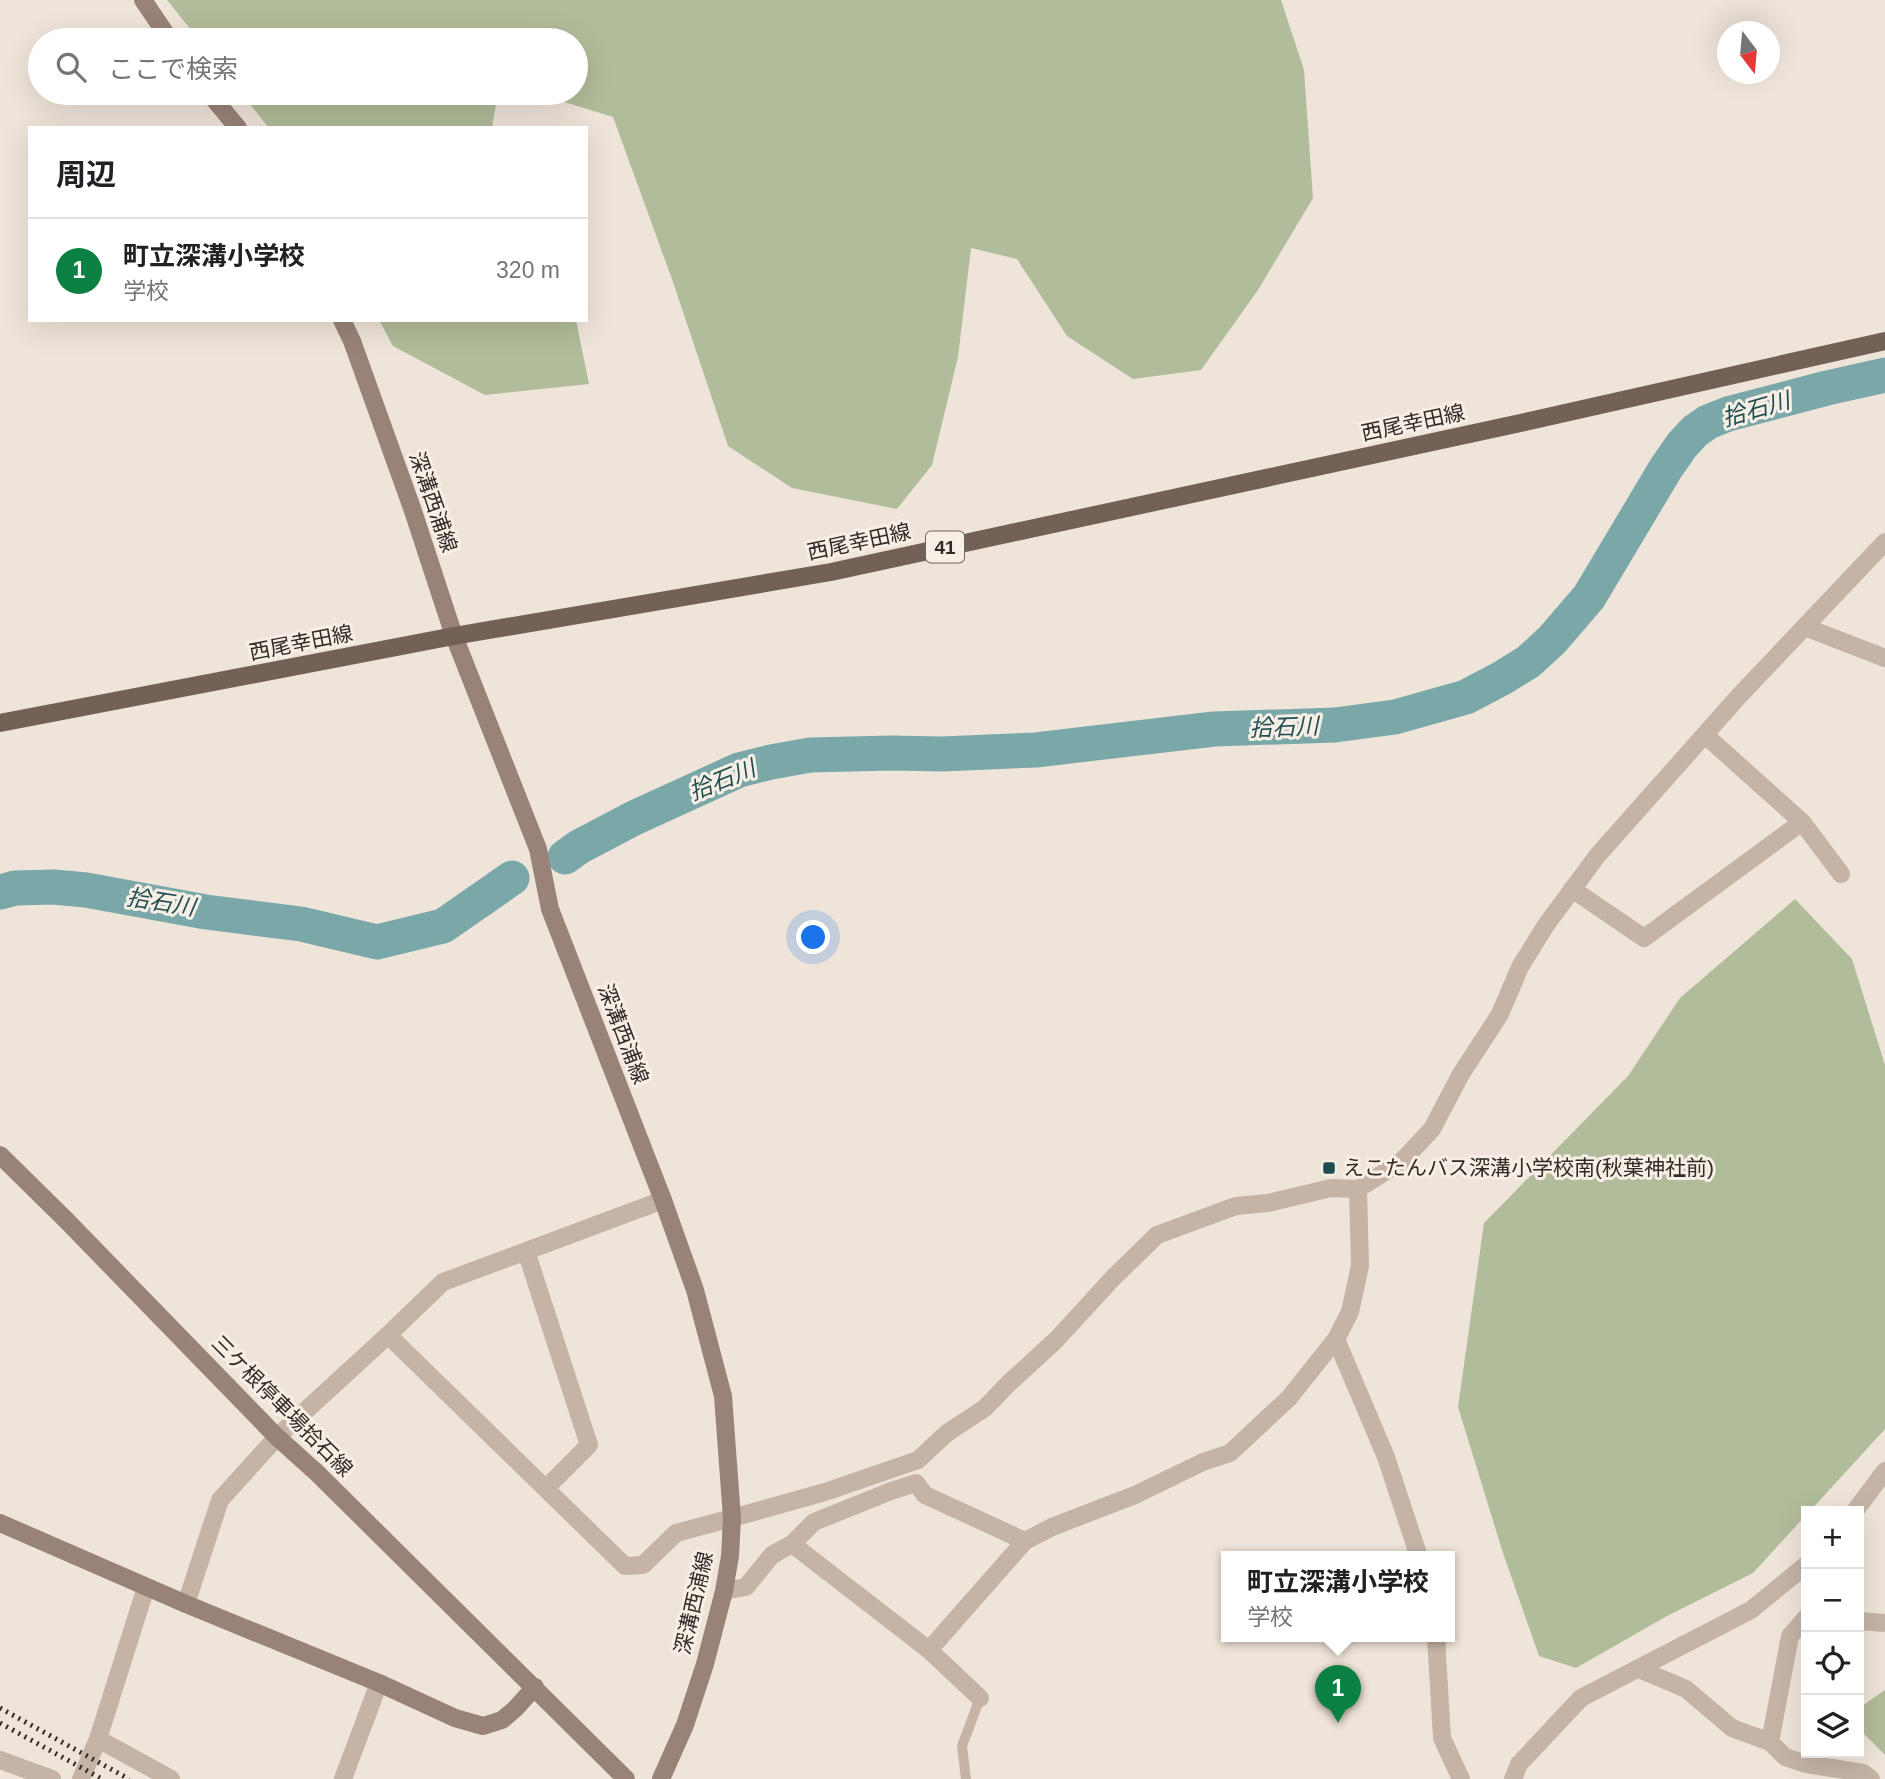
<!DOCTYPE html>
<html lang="ja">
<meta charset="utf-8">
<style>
body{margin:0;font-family:Arial,"Noto Sans JP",sans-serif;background:#f6f6f6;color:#202124}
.controls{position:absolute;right:21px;bottom:21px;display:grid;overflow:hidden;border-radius:0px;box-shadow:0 7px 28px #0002}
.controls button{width:63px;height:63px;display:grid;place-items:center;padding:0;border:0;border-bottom:2px solid #e0e0e0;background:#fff;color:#202124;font:35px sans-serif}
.compass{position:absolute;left:1717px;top:21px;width:63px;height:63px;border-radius:50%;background:#fff;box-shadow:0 7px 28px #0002;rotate:164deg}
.you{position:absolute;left:814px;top:938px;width:24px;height:24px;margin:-18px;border:5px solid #fff;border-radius:50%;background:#1a73e8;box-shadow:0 0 0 10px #1a73e833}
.badge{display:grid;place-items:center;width:46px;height:46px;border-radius:50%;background:#0b8043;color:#fff;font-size:23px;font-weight:700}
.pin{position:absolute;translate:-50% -58px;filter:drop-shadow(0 2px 4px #0008)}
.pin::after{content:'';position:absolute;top:37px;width:24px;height:21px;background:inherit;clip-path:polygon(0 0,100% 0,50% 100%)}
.popup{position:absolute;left:1221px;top:1551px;width:234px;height:91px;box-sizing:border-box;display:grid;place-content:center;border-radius:0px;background:#fff;filter:drop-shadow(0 2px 5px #0005);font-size:23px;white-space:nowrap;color:#757577}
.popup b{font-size:26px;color:#202124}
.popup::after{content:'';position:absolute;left:50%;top:100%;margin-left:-14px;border:14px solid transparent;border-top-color:#fff}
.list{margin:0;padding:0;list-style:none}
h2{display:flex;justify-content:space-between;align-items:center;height:91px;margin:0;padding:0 28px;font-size:30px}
h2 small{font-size:23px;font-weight:400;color:#757577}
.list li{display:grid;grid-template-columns:46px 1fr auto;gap:21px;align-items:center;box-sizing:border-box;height:105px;padding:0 28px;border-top:2px solid #e0e0e0}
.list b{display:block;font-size:26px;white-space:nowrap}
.list p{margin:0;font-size:23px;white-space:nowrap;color:#757577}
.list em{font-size:23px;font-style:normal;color:#757577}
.icon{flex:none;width:38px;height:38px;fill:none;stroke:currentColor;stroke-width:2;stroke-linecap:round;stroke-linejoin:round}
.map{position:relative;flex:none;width:1885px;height:1779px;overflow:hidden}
.search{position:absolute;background:#fff;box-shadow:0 7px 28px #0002;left:28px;top:28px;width:560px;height:77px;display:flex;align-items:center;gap:18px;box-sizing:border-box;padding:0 24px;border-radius:38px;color:#757577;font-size:26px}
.panel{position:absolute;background:#fff;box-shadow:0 7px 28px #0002;left:28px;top:126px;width:560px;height:196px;border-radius:0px}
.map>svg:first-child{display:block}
.green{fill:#b1bc9a}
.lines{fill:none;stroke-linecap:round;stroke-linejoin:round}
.river{stroke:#7aa8a9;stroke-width:35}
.service{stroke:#c5b4a6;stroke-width:10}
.minor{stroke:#c5b4a6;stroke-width:18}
.tertiary{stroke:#c5b4a6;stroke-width:18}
.secondary{stroke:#998378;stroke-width:18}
.primary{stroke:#736158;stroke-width:18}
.rail{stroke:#322a26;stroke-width:5;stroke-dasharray:2 5;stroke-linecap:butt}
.poi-dot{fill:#1f4e50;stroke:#f7eee5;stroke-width:2.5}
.labels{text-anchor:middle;stroke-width:6;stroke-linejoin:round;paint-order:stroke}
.shield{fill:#f7eee5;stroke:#6d655f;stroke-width:2}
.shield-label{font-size:19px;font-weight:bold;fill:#322a26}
.street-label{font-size:21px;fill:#322a26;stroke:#f7eee5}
.poi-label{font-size:21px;fill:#322a26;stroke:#f7eee5;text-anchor:start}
.water-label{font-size:23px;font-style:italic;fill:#1f4e50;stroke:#f7eee5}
</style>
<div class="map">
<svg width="1885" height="1779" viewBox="0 0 1885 1779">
<rect width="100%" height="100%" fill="#efe4d9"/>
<path class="green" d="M167,0H1281L1304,70L1313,198L1258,290L1201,370L1133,379L1067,336L1017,259L971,248L958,357L932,465L897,509L792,488L728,446L673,282L613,117L535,93H576V40H199Z
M241,93H498L492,128H269Z
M379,320H576L589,384L485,395L393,346Z
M1795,899L1852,959L1885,1065V1429L1810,1511H1806V1515L1753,1573L1667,1616L1576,1668L1539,1656L1503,1553L1458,1407L1484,1223L1628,1076L1680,998Z
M1885,1690V1755L1859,1729V1708Z"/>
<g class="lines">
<path class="river" d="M565,857L579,847L634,818L739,770L771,762L810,755L892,753L942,754L1036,750L1214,729L1335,725L1395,717L1466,697L1502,678L1528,662L1552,640L1589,597L1666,468L1682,445L1695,431L1708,422L1728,414L1827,388L1885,375
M0,892L15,888L54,887L86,890L206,912L301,924L377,942L443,926L512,878"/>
<path class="service" d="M966,1779L962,1746L980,1698"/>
<path class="minor" d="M1805,627L1885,658
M1705,735L1802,822L1841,874
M1572,889L1644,938L1802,822
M526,1251L589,1445L546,1488
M388,1335L443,1282L663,1200
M1336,1339L1386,1457L1419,1557
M1855,1511L1885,1471
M792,1544L929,1650
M724,1591L746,1587L772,1555L792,1544L814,1522L891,1491L916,1483L925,1495L1025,1541
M186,1604L220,1500L277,1437L388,1335L625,1566L643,1565L676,1533L732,1518
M1859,1621L1885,1623
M1436,1637L1442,1738L1461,1779
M1639,1669L1686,1689L1732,1728L1770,1742L1785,1757L1806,1764L1863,1773L1871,1779
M980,1698L929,1650L1025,1541L1052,1527L1135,1495L1203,1462L1230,1453L1289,1398L1336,1339L1350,1312L1360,1266L1358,1189
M98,1739L171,1779
M1770,1742L1790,1636L1806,1618
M0,1760L52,1779
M81,1779L98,1739L146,1587
M343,1779L379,1683
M1513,1779L1519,1764L1581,1698L1751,1610L1806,1565"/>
<path class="tertiary" d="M732,1518L825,1492L918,1460L947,1433L985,1408L1008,1384L1056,1340L1113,1278L1157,1235L1236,1206L1268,1203L1331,1188L1358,1189L1402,1161L1432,1129L1461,1074L1500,1014L1520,967L1546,925L1597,856L1739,696L1885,542"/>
<path class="secondary" d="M143,0L170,40
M209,93L238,128
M342,320L352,341L412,508L454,636L538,849L550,909L663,1200L695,1290L723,1396L732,1518L730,1556L724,1591L705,1664L685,1725L661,1779
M0,1155L66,1220L277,1437L317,1473L626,1779
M0,1523L186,1604L379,1683L455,1718L483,1726L502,1720L515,1709L535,1687"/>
<path class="primary" d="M0,723L454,636L831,572L1525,422L1885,341"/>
<path class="rail" d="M0,1708L129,1779
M0,1723L102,1779"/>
</g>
<rect class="poi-dot" x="1322" y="1161" width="14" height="14" rx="3.5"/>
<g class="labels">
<rect class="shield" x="926" y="531.5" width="38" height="31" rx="5"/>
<g class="shield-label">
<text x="945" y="554">41</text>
</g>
<g class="street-label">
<text transform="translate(1413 423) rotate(-12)" y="7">西尾幸田線</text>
<text transform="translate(433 502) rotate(71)" y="7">深溝西浦線</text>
<text transform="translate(859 542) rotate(-12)" y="7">西尾幸田線</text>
<text transform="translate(301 643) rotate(-11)" y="7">西尾幸田線</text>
<text transform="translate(623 1034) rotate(69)" y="7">深溝西浦線</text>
<text transform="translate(282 1406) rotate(45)" y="7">三ケ根停車場拾石線</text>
<text transform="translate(694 1603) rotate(-77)" y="7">深溝西浦線</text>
</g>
<g class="poi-label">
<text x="1343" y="1175">えこたんバス深溝小学校南(秋葉神社前)</text>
</g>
<g class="water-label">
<text transform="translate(1756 409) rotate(-16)" y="8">拾石川</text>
<text transform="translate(1284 727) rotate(-2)" y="8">拾石川</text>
<text transform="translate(722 780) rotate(-22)" y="8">拾石川</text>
<text transform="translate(161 902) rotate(9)" y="8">拾石川</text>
</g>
</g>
</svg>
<div class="controls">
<button>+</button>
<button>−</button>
<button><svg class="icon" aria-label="locate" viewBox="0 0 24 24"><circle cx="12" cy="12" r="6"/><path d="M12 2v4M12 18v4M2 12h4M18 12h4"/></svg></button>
<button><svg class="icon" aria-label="layers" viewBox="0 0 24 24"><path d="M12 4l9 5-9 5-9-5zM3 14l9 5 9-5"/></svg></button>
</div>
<svg class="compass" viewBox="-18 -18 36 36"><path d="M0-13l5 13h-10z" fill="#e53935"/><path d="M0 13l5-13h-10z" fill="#757577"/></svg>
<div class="you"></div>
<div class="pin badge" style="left:1338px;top:1723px">1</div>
<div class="popup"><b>町立深溝小学校</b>学校</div>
<div class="search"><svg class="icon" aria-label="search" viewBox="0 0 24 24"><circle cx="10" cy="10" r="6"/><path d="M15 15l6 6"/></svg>ここで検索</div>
<section class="panel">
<h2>周辺<small></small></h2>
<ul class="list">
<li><span class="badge">1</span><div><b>町立深溝小学校</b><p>学校</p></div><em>320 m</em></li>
</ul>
</section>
</div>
